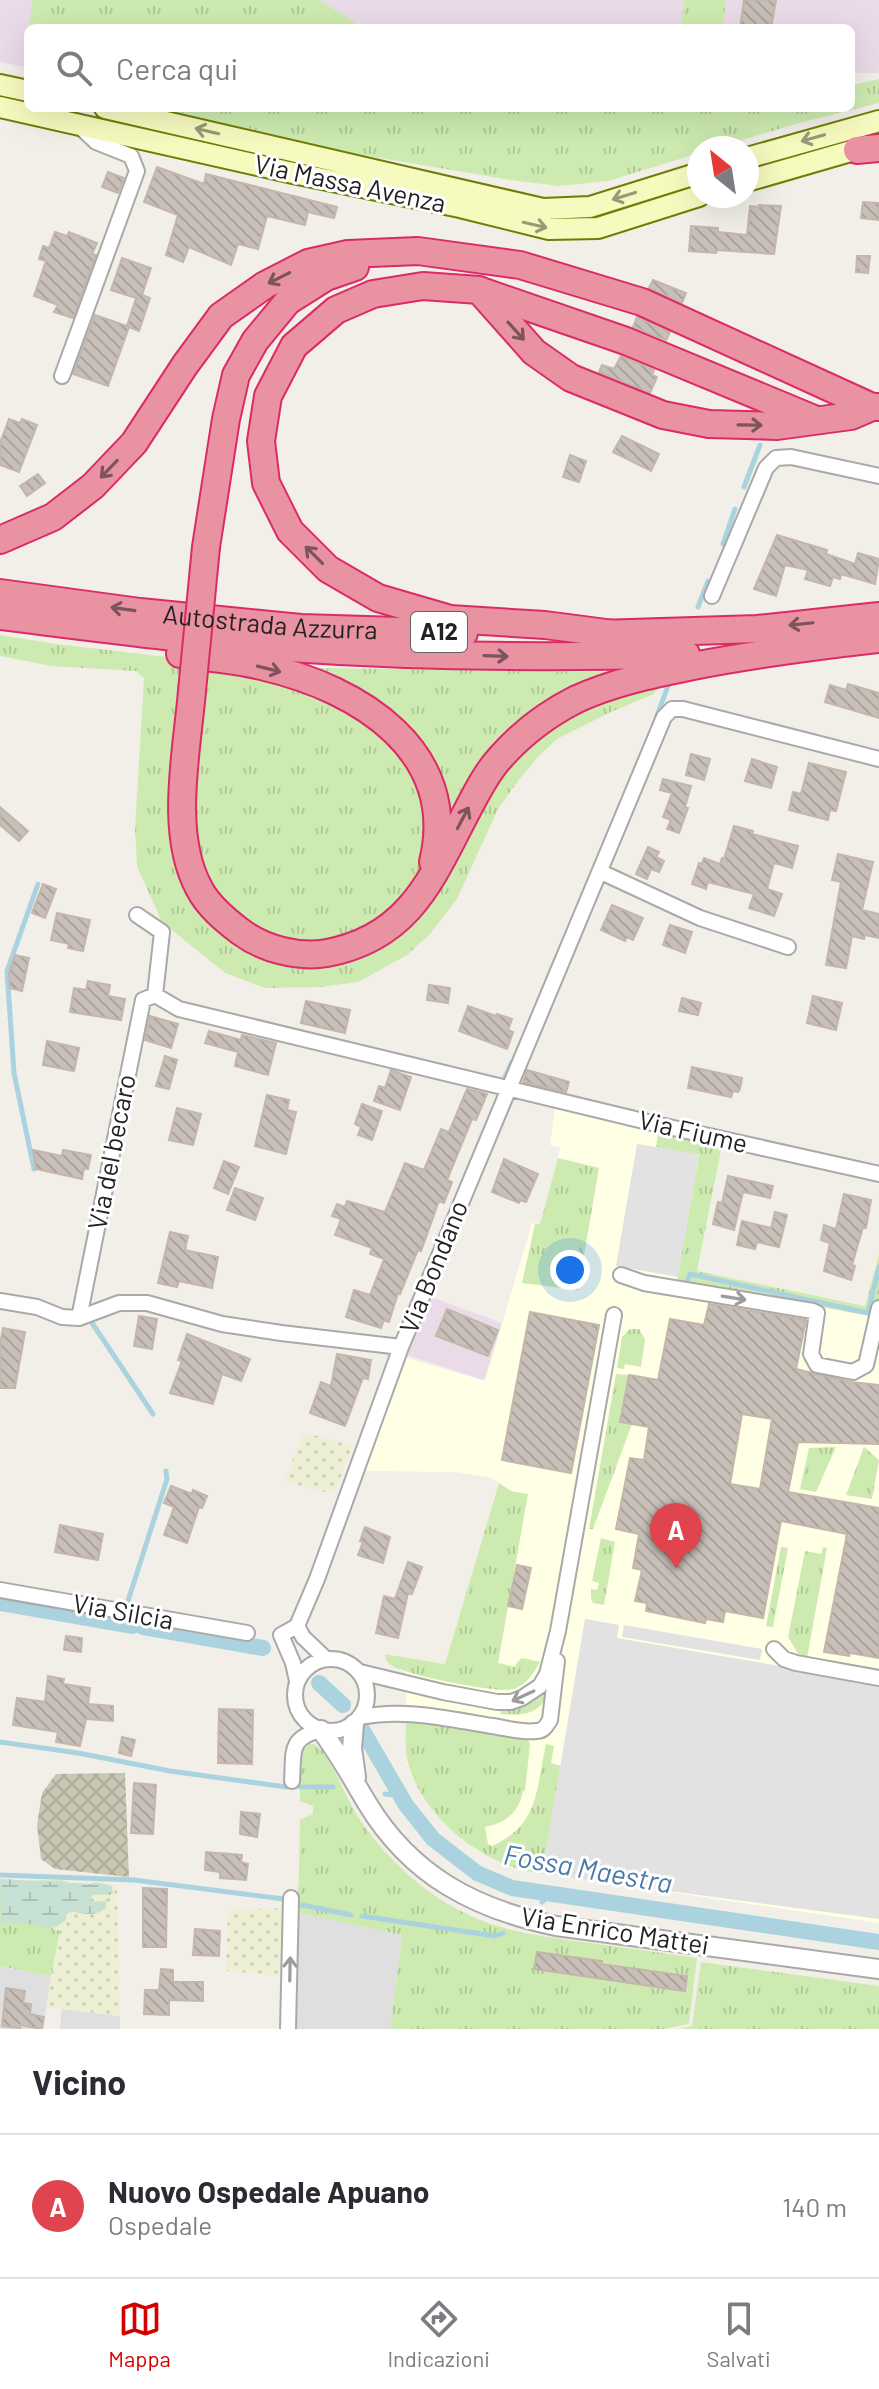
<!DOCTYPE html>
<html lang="it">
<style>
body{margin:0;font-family:Barlow,sans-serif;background:#f2f2f3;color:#2b2b33}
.compass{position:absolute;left:687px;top:136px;width:72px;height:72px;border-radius:50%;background:#fff;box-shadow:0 8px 32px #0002;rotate:330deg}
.you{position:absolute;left:570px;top:1270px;width:28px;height:28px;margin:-20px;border:6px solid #fff;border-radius:50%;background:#1a73e8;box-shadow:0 0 0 12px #1a73e833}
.badge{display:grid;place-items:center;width:52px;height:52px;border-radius:50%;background:#d40000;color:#fff;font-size:26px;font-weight:700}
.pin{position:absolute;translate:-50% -66px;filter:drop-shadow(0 2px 4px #0008)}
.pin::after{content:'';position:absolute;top:42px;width:28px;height:24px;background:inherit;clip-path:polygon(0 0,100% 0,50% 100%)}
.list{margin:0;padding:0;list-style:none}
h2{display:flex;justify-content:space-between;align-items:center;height:104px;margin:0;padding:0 32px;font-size:34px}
h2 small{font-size:26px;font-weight:400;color:#7c7c81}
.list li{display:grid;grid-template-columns:52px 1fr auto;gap:24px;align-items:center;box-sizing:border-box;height:144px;padding:0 32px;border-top:2px solid #e1e1e2}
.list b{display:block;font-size:30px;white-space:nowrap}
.list p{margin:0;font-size:26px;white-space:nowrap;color:#7c7c81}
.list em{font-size:26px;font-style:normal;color:#7c7c81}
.icon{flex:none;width:44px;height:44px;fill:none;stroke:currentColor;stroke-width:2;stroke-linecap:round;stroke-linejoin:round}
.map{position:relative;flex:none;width:879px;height:2029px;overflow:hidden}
.search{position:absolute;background:#fff;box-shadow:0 8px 32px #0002;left:24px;right:24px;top:24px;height:88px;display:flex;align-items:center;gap:20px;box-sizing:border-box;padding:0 28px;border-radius:12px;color:#7c7c81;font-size:30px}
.sheet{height:248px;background:#fff}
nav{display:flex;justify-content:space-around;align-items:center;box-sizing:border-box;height:112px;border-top:2px solid #e1e1e2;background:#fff;font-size:22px;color:#7c7c81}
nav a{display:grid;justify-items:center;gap:4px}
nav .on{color:#d40000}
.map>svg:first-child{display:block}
.residential{fill:#e0dfdf}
.industrial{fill:#ebdbe8}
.education{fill:#ffffe5}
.construction{fill:url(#construction-cross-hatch)}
.farmland{fill:url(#farmland-dots)}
.grass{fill:url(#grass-tufts)}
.wetland{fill:url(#wetland-marsh)}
.parking{fill:#e2e2e2}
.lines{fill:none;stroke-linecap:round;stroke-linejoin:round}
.stream{stroke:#aad3df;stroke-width:5}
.canal{stroke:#aad3df;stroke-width:16}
.building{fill:url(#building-back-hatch);stroke:#c4b6ab;stroke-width:2;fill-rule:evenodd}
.minor-casing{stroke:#a9a9a9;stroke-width:18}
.tertiary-casing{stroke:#a9a9a9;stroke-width:22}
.secondary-casing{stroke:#707d05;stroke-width:24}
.motorway-casing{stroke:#dc2a67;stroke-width:30}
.minor{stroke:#fff;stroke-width:14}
.tertiary{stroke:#fff;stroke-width:18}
.secondary{stroke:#f7fabf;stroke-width:20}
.motorway{stroke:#e892a2;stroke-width:26}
.motorway-bridge-casing{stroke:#dc2a67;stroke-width:30;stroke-linecap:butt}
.motorway-bridge{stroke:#e892a2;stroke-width:26}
.oneway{stroke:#979978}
.oneway2{stroke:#7b545c}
.oneway3{stroke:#9c9c9c}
.labels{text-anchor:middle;stroke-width:6;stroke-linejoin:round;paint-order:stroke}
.shield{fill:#fff;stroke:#646464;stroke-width:2}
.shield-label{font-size:24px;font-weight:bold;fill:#222}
.street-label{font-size:26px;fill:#222;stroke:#fff}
.water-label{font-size:28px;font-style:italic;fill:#4a7aab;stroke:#fff}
</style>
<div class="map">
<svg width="879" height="2029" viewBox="0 0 879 2029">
<defs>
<pattern id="construction-cross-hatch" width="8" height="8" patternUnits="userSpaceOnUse" patternTransform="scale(2)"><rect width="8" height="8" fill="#c7c7b4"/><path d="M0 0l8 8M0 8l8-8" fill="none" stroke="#abab9a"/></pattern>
<pattern id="farmland-dots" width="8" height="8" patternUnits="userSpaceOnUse" patternTransform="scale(2)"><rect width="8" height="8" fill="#eef0d5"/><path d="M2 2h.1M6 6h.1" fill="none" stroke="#ccceb7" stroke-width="1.8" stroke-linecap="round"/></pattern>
<pattern id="grass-tufts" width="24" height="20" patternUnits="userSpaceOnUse" patternTransform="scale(2)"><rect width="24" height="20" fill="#cdebb0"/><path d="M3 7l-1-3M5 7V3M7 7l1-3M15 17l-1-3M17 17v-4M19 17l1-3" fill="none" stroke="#b0c997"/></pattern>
<pattern id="wetland-marsh" width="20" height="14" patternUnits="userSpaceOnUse" patternTransform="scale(2)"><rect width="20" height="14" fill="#c6e0d4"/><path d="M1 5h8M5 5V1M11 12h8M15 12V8" fill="none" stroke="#aac0b6"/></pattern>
<pattern id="building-back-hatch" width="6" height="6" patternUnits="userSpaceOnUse" patternTransform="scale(2)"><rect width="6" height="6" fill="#c7bfb8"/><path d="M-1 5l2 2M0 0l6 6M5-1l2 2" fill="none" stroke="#aba49e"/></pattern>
</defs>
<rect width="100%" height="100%" fill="#f2efe9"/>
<path class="residential" d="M298,1913L402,1935L390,2029H294Z
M0,1966L51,1976L43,2029H0Z
M62,2009L120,2016V2029H60Z"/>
<path class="industrial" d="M0,0H32L25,67L0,62Z
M320,0H879V73H851V28H364Z
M431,1297L502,1323L484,1380L407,1355Z"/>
<path class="education" d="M555,1108L716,1144L720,1147L721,1151L697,1271L865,1306L879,1254V1923L519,1870L477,1851L455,1833L434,1812L411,1775L407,1763L406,1673L388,1663L385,1654L445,1664L499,1483L492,1478L457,1472L362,1471L407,1358L485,1381L532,1223L540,1224L558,1159L560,1147L550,1145Z"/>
<path class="construction" d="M125,1773L129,1877L55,1869L41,1859L37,1825L42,1793L56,1774Z"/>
<path class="farmland" d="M303,1433L353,1444L334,1494L284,1482Z
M0,1879L117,1886L120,2016L47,2007L51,1976L0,1966Z
M283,1908L284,1976L226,1971L228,1910Z"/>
<path class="grass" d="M32,0H320L364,28H29Z
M684,0H726L723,28H681Z
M879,79V103L799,123L716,148H699V153L608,181L559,186L510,180L363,155L151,108H851V85Z
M0,635L56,644L185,659L172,820L228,935L371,949L492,782L557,719L662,679L654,694L611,712L557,739L538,757L521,777L498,809L457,899L430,934L407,955L358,982L321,987L265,988L225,973L162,922L137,866L135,829L144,678L136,671L51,666L0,656Z
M205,665L274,675L390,734L432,813L424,868L382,923L334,943L281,942L230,914L198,868L190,817Z
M310,668L618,672L567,698L448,832L435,773Z
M658,1132L716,1144L721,1151L697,1271L865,1306L879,1254V1301L870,1316L677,1280L699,1155L656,1147Z
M558,1158L599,1168L578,1290L522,1283L535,1224H540Z
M630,1329H639L645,1339L641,1367L625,1364L624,1369L617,1368L622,1337Z
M616,1374L629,1375L621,1421L632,1424L593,1529H589Z
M836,1447L816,1492L800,1489L809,1448Z
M864,1447L879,1460L872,1499L846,1495Z
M499,1483L511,1491L528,1494L498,1663L515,1667L518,1661L522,1658L540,1662C534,1673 527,1684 514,1689C499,1694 404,1675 391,1665C386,1661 386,1660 385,1654L445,1664Z
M601,1538L615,1542L604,1605L593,1603L591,1598V1589L597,1590L599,1583L592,1581Z
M781,1547L788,1548L773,1627L766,1626Z
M823,1547L827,1548L807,1658L798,1654L788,1637L805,1551L821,1554Z
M550,1680C547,1712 529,1717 500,1714L502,1707Z
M406,1718L524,1738L529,1741L530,1745L525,1791H523C519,1812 506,1823 485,1827L488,1844L492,1846C539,1825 536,1790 546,1744L554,1746L551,1763L562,1766L542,1874C486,1867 427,1822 409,1767C404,1752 406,1733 406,1718Z
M310,1744H314L322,1750C339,1775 348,1805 367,1830C394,1865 429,1897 469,1915C502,1931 541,1936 576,1941C617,1947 657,1952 697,1958L689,2024L664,2029H390L402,1935L298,1913L300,1820L313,1814V1806L300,1801V1755L301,1749Z
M9,1879L17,1881L61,1880L76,1885L87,1886L95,1882L111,1885L113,1892L110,1895C103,1896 93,1891 90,1900L93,1902L106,1901V1908C94,1917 85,1914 70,1911L67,1913L65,1921L52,1929L60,1931L51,1976L0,1966V1883Z
M701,1962L879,1986V2029H679L692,2026Z"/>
<path class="wetland" d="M0,1879L111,1885L113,1892L110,1895L95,1894L91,1896L90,1900L93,1902L106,1901V1908C89,1920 83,1909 67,1913L65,1921C51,1932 44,1927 28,1924C19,1923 10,1924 1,1924Z"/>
<path class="parking" d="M637,1144L699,1154L678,1277L616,1266Z
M585,1619L619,1625L617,1638L879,1683V1919L542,1874Z
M624,1625L762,1649L760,1660L622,1637Z"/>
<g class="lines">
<path class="stream" d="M744,487L760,445
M723,544L735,509
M698,607L708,581
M654,724L669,683
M505,1077L512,1062
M34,1169L14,1073L7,971L38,884
M687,1282L690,1274L868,1313L879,1267
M90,1320L153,1414
M127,1604L167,1479L166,1471
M0,1742L78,1753L170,1771L286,1787
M300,1787H333
M385,1794L401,1796
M0,1875L134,1880L284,1899
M542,1902L552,1893
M302,1905L351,1915
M362,1916L495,1936L503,1933"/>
<path class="canal" d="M0,1603L133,1626
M143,1627L263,1648
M319,1683L343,1705
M360,1726L406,1805L433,1839L477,1873L512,1888L879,1942"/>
</g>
<path class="building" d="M744,0H776L771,28H740Z
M157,167L204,184L206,174L337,207L334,218L308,212L305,225L267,216L258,249L238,244L231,265L189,247L183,262L166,255L178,215L144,202Z
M108,172L124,178L118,193L102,187Z
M863,202L879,203V220L861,218Z
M759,205L781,206L774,254L717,250L716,253L689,251L691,226L718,228V232L747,235L750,206L759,207Z
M55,232L67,236L69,232L97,243L92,254L96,255L73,318L54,312L58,305L34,296L46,261L39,259L43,246L49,248Z
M857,256H870L868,273L856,272Z
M122,258L151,268L142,295L150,298L139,331L129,327L108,386L73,374L95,315L127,326L136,298L111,290Z
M653,280L686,293L682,303L649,288Z
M637,317L670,332L666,340L633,327Z
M621,356L654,370L652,375L657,377L650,393L599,372L602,365L614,369Z
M9,419L20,423L22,419L37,425L19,472L0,465V443Z
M622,436L659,454L651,471L613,452Z
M570,455L586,461L579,482L563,477Z
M38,474L45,483L27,496L20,486Z
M777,535L827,550L826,554L855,564L858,553L879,559L875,584L841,574L840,579L833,577L830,586L805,579L808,570L785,565L776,596L754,589Z
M848,684L879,693V718L825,702L830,685L846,690Z
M691,754L710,759L704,780L686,775Z
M752,759L777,767L771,788L745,781Z
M809,763L846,772L836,811L830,810L828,820L789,810L793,792L801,794Z
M663,779L691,786L685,807L688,808L679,833L667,829L671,820L663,817L672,793L660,790Z
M0,807L28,831L19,841L0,825Z
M734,826L753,831L752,834L798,846L792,868L774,863L767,889L782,894L774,916L749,908L754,894L708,882L706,889L692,884L699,863L702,864L704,858L720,864L722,858L724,859Z
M648,847L659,852L656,857L664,861L659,872L651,869L647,879L636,874Z
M838,854L873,862L862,910L879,914V938L865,935L864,939L852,936L846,968L826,965L841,882L832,880Z
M43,884L56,889L45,918L32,913Z
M612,905L643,918L633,940L627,937L625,941L601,930Z
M57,913L90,920L83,951L68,948L69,944L51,940Z
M670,925L692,932L685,953L663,945Z
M15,955L29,958L22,991L10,988L9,973Z
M88,981L110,985L108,996L125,999L121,1020L70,1012L74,988L86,990Z
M429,985L450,988L448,1003L427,1000Z
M813,996L842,1003L836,1030L807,1023Z
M682,998L701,1003L698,1015L679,1011Z
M306,1001L350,1010L345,1033L301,1023Z
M468,1006L496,1016L497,1014L512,1019L508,1030L513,1032L507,1049L459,1031Z
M150,1016L178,1024L171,1048L145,1040Z
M209,1031L241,1040L242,1035L276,1043L268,1075L235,1066L238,1052L205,1043Z
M47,1041L79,1048L74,1071L43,1065Z
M165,1056L177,1060L169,1089L156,1086Z
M692,1067L742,1078L740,1089L738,1092L733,1091L731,1097L688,1088Z
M391,1070L411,1077L400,1110L374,1101L379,1086L385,1088Z
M527,1070L569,1082L566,1092L523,1082Z
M467,1089L487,1094L476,1120L472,1119L447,1180L452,1182L444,1203L439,1201L421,1251L418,1250L400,1294L398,1293L389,1322L384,1320L381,1328L346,1317L354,1290L370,1295L384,1259L370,1254L372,1248L335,1235L341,1219L332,1216L337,1204L345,1207L347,1201L385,1212L405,1163L424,1170L441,1129L449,1132Z
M267,1095L289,1100L287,1110L296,1112L286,1154L255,1146Z
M362,1104L382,1111L372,1140L358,1135L361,1127L355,1124Z
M177,1108L201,1114L193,1145L169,1140Z
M33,1150L62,1156L63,1150L91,1155L88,1169L84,1168L82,1179L36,1169Z
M504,1159L538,1174L526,1202L520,1200L519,1203L492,1192Z
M224,1161L239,1167L228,1194L214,1188Z
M728,1176L773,1186L770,1198L743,1192L734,1230L713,1224L718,1202L722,1203Z
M235,1188L263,1198L255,1220L227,1210Z
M844,1194L871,1200L866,1228L863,1227L852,1265L855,1266L851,1280L824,1271L830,1243L821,1240L824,1225L836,1229Z
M775,1212L787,1215L779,1247L757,1242L755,1249L737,1245L742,1221L771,1228Z
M170,1232L188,1236L185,1250L218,1257L212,1288L179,1281L177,1287L158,1283Z
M709,1304L806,1320L796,1369L851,1382L879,1385V1444L798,1442L788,1492L879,1508V1658L850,1653L849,1656L824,1652L847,1534L781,1521L763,1618L725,1611L723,1622L706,1619L705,1623L646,1611L647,1603L635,1601L642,1570L633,1568L639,1534L616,1529L630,1458L644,1460L649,1427L620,1422L629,1375L658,1380L670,1319L704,1325ZM742,1414L772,1419L760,1489L730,1484Z
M447,1309L498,1330L488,1356L436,1336Z
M530,1312L599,1325L571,1473L502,1460Z
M139,1316L157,1319L152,1349L134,1346Z
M3,1328L25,1332L15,1388H0V1345Z
M187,1334L250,1359L241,1381L222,1374L213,1404L170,1393L182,1361L178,1360Z
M337,1354L371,1360L368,1379L363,1378L345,1426L310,1413L321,1382L331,1386Z
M171,1486L192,1494L193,1490L207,1496L202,1508L199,1507L187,1543L164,1535L174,1507L164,1503Z
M60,1525L103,1534L98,1560L55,1552Z
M365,1527L390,1537L383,1563L358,1555L363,1542L360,1541Z
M408,1562L422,1567L412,1594L408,1593L398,1638L376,1633L384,1596L395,1599Z
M517,1565L531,1568L522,1609L508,1606Z
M66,1636L82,1638L81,1652L64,1650Z
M48,1676L64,1679L63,1684L90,1688L88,1704L113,1706V1721L86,1719L80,1746L56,1742L58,1732L13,1725L17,1698L45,1702Z
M219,1709L253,1710L252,1764L218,1763Z
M122,1737L135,1740L131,1756L119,1753Z
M134,1783L156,1785L153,1834L131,1833Z
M241,1812L260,1814L257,1837L240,1834Z
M206,1852L242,1855L241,1862L248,1864L246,1880L220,1878V1872L205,1870Z
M143,1888L167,1889L166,1947H143Z
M195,1929L220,1931L219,1956L193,1955Z
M537,1952L602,1961L601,1964L687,1976L685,1991L534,1969Z
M161,1969L173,1970V1982H203V2001L169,2000V2015L144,2014L145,1990H159Z
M6,1988L25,1991L23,2003L31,2004L30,2014L44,2017L42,2029L20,2025V2028L2,2026Z"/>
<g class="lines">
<defs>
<path id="minor" d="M62,376L137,171L131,156L96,142L79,126
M712,596L766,468L776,458L791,457L879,476
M601,872L700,918L788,947
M137,915L162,932L155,995L179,1009L660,1125L879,1174
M621,1275L644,1283L813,1311L817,1313L811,1354L817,1365L853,1372L866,1365L879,1308
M0,1301L37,1307L62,1317L79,1318L119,1303H147L222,1324L281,1333L401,1347
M79,1318L143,1000L155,995
M0,1590L247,1633
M297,1626L317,1579L401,1347L664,717L672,709H683L879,759
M297,1626L281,1635L293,1663L297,1681
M297,1626L303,1637L326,1659
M774,1649L784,1659L796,1663L879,1678
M295 1695a36 36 0 1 1 72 0a36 36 0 1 1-72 0Z
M360,1672L443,1692L497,1702H511L522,1698L540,1686L547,1674L558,1631L614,1315
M361,1717C405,1708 448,1719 492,1726C506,1728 523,1733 536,1731C544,1731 546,1726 550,1720L557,1661
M292,1781C294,1752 288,1738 321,1730
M288,2029L291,1898"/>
<path id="tertiary" d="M354,1724L352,1748L356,1777
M321,1730C339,1754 352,1778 367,1803C411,1876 475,1909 556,1926L879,1969"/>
<path id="secondary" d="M0,85L28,91
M0,107L293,173L460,207L549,229L598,228L699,196
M105,108L543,209L590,207L699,173
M747,158L879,121
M747,181L868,146"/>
<g id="motorway">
<path d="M857,150L879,148"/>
<path d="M481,291L626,341L814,419"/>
<path d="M0,540L53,517L93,486L134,443L185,365L221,316L265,285L308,263L348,254L418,251L520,265L642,302L872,407H879"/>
<path d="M206,547L226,419L236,375L255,341L288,301L326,277L355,267"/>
<path id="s1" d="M0,593L140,612L301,628L464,633"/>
<path d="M0,616C97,628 193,641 290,648C422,657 554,658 686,654"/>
<path d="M599,634L757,629L879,616"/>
<path d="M614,634L545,625L450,619L378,598L328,569L290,531L266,483L261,441L268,396L294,346L336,310L373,294L423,286L479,290L534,352L571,378L663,415L709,424L777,426L851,416L872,407"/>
<path d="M180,654C208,658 238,660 265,667C359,689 460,751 433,862"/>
<path d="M192,691C187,751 169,833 199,888C208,906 225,920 241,932C264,949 298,958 327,953C411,937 432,877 468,809C477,792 487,772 500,758C521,734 549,713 577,699C614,682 654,674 693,666C755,654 816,646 879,639"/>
</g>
</defs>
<use href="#minor" class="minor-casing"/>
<use href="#tertiary" class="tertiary-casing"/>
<use href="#secondary" class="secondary-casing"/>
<use href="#motorway" class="motorway-casing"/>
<use href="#minor" class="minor"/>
<use href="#tertiary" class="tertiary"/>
<use href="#secondary" class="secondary"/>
<use href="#motorway" class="motorway"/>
<defs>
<path id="motorway-bridge" d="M192,691L206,547"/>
</defs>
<use href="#motorway-bridge" class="motorway-bridge-casing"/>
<use href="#motorway-bridge" class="motorway-bridge"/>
</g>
<defs><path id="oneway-shaft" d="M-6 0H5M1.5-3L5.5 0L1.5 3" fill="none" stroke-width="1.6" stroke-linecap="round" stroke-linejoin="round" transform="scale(2)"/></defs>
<g class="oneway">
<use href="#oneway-shaft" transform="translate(207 131) rotate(-167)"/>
<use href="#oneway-shaft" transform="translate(813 138) rotate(164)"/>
<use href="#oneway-shaft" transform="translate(624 196) rotate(163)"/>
<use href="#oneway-shaft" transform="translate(535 225) rotate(13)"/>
</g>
<g class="oneway2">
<use href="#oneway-shaft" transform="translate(279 278) rotate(153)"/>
<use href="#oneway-shaft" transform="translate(516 331) rotate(48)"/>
<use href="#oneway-shaft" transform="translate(750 425) rotate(1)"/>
<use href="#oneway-shaft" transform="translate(109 469) rotate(134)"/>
<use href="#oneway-shaft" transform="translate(314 555) rotate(-135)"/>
<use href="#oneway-shaft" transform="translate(123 609) rotate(-172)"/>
<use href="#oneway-shaft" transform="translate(801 624) rotate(174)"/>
<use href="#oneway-shaft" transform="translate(496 656) rotate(2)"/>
<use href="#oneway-shaft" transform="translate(269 669) rotate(14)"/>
<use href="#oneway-shaft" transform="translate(463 818) rotate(-62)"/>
</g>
<g class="oneway3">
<use href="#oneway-shaft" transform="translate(734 1298) rotate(9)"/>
<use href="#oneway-shaft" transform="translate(523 1696) rotate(155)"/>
<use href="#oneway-shaft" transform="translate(290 1969) rotate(-89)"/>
</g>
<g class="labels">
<rect class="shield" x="411" y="612" width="56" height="40" rx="6"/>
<g class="shield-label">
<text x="439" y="640">A12</text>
</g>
<g class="street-label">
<text transform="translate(350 184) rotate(12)" y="9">Via Massa Avenza</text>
<text dy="9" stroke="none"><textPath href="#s1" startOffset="272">Autostrada Azzurra</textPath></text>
<text transform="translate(693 1132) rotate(13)" y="9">Via Fiume</text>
<text transform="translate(112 1152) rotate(-79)" y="9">Via del becaro</text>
<text transform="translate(434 1267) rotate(-68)" y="9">Via Bondano</text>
<text transform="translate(123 1612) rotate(10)" y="9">Via Silcia</text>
<text transform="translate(615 1931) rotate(9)" y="9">Via Enrico Mattei</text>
</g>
<g class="water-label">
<text transform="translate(588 1869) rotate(10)" y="10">Fossa Maestra</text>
</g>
</g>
</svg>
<svg class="compass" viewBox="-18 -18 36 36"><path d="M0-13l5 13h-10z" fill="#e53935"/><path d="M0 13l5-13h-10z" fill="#7c7c81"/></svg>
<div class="you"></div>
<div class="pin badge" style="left:676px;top:1569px;background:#e0444e">A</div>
<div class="search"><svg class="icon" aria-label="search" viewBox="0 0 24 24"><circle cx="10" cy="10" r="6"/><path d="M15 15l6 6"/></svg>Cerca qui</div>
</div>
<section class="sheet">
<h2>Vicino<small></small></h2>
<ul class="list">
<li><span class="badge" style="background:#e0444e">A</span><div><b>Nuovo Ospedale Apuano</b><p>Ospedale</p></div><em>140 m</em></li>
</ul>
</section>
<nav>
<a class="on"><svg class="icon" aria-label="map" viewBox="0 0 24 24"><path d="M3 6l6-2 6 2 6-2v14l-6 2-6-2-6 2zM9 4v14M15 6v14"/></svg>Mappa</a>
<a><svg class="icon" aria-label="directions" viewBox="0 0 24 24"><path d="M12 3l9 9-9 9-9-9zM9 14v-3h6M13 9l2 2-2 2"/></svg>Indicazioni</a>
<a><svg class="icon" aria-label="saved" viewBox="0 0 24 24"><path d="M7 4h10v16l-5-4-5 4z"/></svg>Salvati</a>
</nav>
